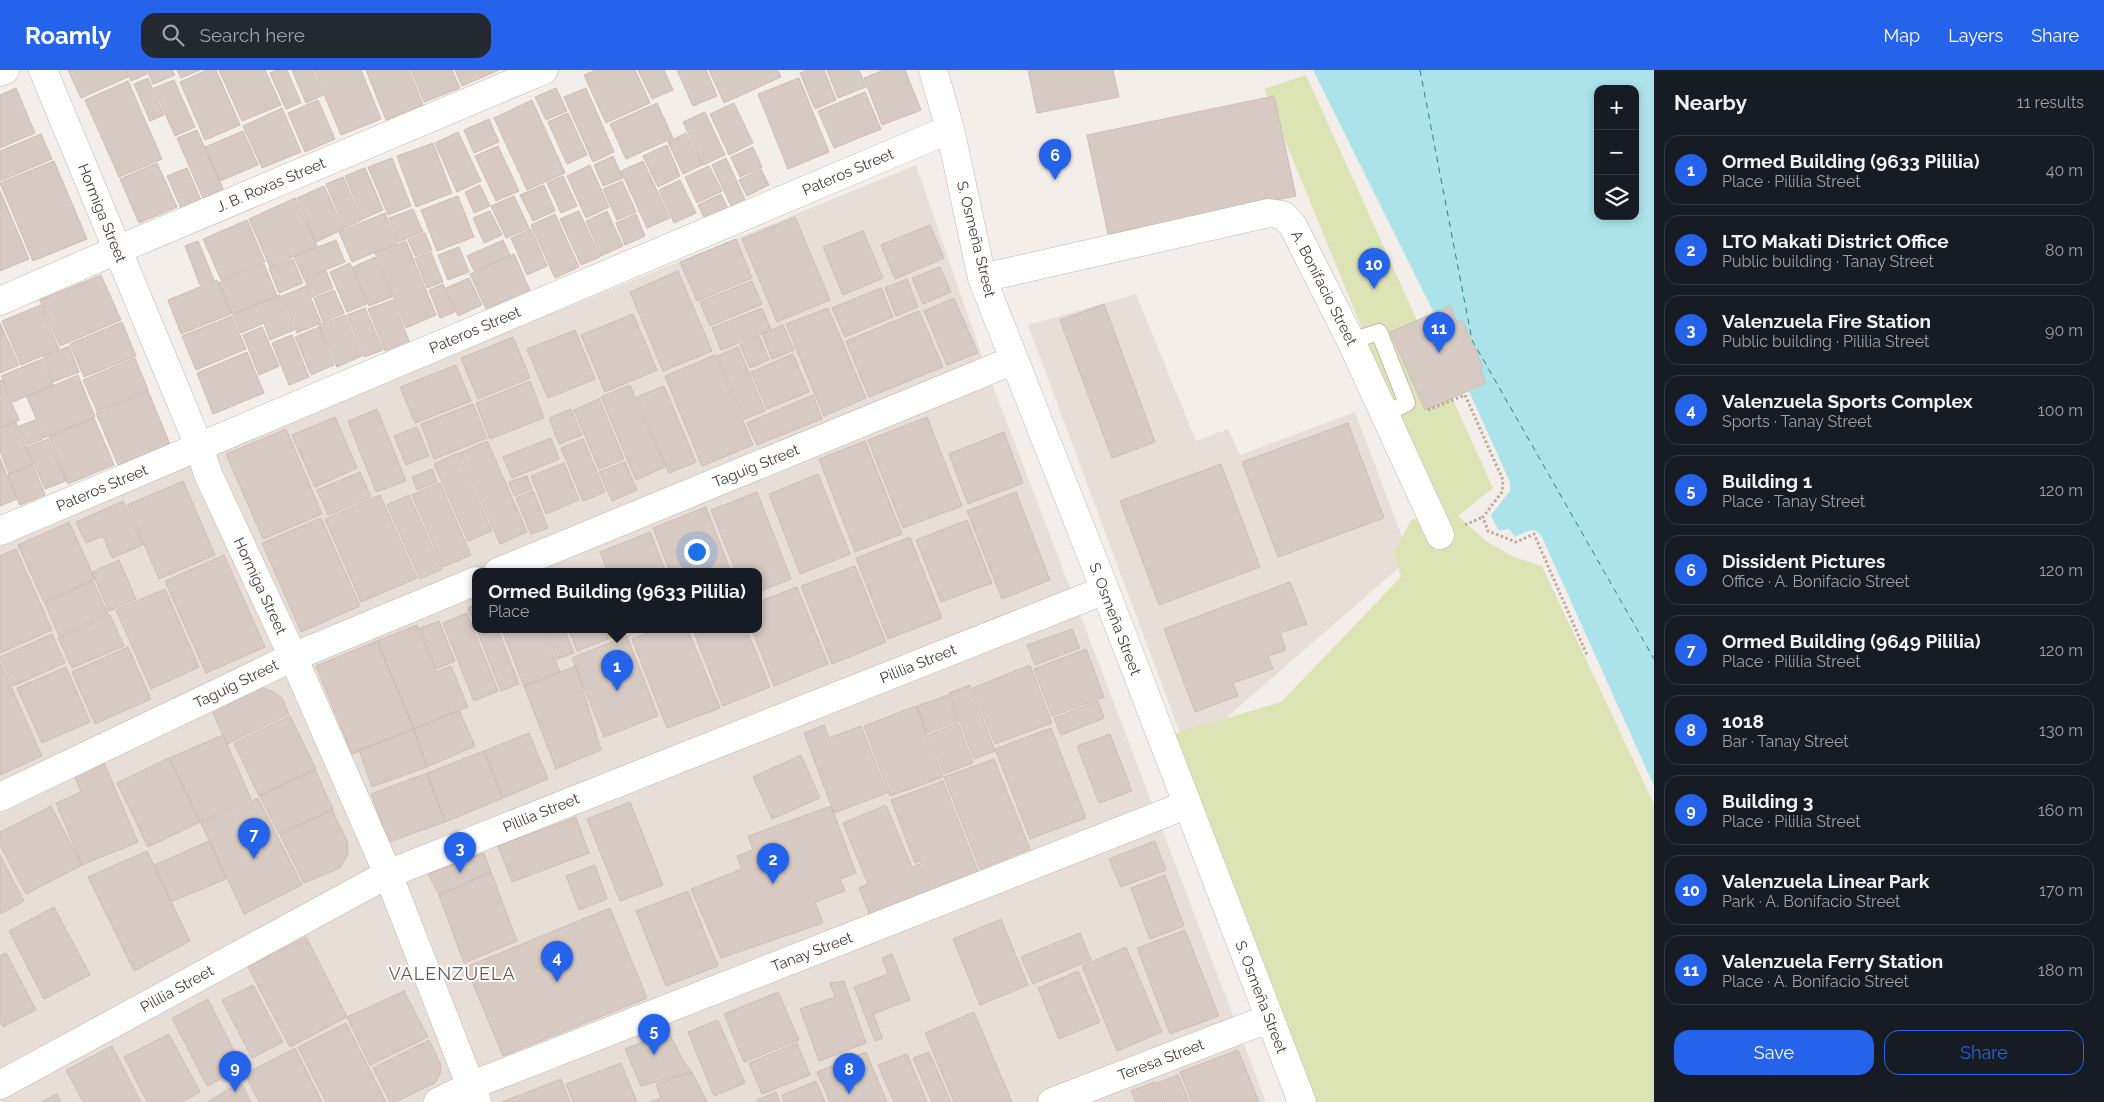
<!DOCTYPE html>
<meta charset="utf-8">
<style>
body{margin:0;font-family:Raleway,sans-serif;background:#242831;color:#f1f3f6}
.controls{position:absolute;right:15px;top:15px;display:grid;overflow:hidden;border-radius:10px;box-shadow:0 2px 8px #0003}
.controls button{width:45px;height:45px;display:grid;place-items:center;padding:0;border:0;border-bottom:1px solid #363941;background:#171b24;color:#f1f3f6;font:25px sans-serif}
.you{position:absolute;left:696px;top:481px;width:18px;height:18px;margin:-12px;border:4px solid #fff;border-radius:50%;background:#1a73e8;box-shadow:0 0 0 8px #1a73e833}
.badge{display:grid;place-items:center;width:32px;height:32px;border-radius:50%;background:#2563eb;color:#fff;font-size:16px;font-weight:700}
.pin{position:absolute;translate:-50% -41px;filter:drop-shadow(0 1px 2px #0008)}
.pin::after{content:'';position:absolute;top:26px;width:18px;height:15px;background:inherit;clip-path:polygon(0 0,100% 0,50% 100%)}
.popup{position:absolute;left:472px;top:498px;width:290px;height:65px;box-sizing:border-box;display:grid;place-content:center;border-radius:10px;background:#171b24;filter:drop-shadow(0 1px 4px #0005);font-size:16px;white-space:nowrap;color:#9ea1a6}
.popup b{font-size:19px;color:#f1f3f6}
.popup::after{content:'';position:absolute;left:50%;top:100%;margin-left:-10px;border:10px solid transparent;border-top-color:#171b24}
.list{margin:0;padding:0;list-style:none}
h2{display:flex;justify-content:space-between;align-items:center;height:65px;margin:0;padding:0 20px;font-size:21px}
h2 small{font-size:16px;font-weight:400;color:#9ea1a6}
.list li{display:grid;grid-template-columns:32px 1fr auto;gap:15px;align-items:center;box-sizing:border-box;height:70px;margin:0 10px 10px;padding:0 10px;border:1px solid #363941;border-radius:15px}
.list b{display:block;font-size:19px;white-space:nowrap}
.list p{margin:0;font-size:16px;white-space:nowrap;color:#9ea1a6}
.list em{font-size:16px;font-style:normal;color:#9ea1a6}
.actions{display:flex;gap:10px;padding:15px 20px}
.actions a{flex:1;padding:11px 0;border:1px solid #2563eb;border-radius:15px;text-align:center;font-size:18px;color:#2563eb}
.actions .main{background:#2563eb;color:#fff}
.icon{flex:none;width:28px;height:28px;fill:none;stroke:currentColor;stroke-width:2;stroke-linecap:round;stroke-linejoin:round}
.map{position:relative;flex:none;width:1654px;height:1032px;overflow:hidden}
header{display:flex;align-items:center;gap:30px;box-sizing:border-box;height:70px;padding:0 25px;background:#2563eb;color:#fff}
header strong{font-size:24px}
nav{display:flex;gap:28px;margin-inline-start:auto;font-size:18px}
.search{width:350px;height:45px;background:#242831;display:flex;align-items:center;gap:12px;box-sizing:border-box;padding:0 18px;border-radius:15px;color:#9ea1a6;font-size:19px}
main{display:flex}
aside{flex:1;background:#171b24}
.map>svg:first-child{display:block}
.residential{fill:#e7ded8;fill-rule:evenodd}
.green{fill:#dce4b6}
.water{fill:#ace2ea;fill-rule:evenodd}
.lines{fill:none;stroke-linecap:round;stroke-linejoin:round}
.ferry{stroke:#337e8b;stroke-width:1;stroke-dasharray:6 5;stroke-linecap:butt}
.building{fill:#d7cac3;stroke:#cebdb4}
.lane-casing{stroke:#c1b6b0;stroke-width:18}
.street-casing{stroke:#c1b6b0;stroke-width:29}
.path{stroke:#bfab9f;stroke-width:3;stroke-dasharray:2.5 2.5;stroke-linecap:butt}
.lane{stroke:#fff;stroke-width:16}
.street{stroke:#fff;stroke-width:28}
.labels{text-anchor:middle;stroke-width:4;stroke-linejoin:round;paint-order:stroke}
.street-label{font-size:15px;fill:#473d38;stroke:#fff}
.quarter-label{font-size:18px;letter-spacing:1px;fill:#685851;stroke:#fff}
</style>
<header>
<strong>Roamly</strong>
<div class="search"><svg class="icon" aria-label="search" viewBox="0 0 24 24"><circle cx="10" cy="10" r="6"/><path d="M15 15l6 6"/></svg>Search here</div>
<nav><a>Map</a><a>Layers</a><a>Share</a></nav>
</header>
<main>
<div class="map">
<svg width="1654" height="1032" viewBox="0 0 1654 1032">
<rect width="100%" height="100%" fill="#f3eeea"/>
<path class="residential" d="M916,95L985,295L1266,1032H0V476L217,380ZM476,502H758V560H476Z
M1136,224L1196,371L1228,359L1240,385L1355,342L1410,488L1187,682L1028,255Z"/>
<path class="green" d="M1306,5L1493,418L1458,446L1486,471L1514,487L1542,496L1654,734V1032H1309L1173,664L1281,632L1401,507L1394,482L1411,450L1437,442L1264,19Z"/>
<path class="water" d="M1313,0H1654V716L1542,467C1533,455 1527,462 1515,467L1509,459L1499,461L1491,445L1510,421V412L1469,321L1486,313L1480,299L1483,297L1462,250L1457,252L1449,236L1434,243ZM1598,19H1635V146H1598Z"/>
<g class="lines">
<path class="ferry" d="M1420,0L1472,270L1654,589"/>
</g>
<path class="building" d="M68,0H125L128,7L81,28Z
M126,0H145L147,4L131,11Z
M147,0H172L175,5L153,14Z
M177,0H200L181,8Z
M207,0H216L240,55L205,70L180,12Z
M219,0H265L281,35L242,51Z
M277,0H287L301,33L286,39L270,3Z
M292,0H312L323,25L306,33Z
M314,0H361L381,49L341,65Z
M366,0H409L423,35L386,50Z
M411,0H452L460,18L424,32Z
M455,0H499L462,16Z
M596,0H635L650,33L606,53L584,5Z
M638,0H664L673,20L652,29Z
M677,0H706L717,26L693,36Z
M709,0H778L781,7L724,33Z
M807,0H824L836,30L815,39L800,3Z
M827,0H859L866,17L838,28Z
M884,0H905L921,40L882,55L864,8Z
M1028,0H1113L1119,27L1037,43Z
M148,8L164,45L150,51L134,14Z
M799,8L829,82L788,99L758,24Z
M174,10L195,57L175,66L154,18Z
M128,11L162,89L119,107L85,30Z
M16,18L35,63L0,78V25Z
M556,18L567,41L546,50L535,27Z
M586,18L614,82L593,92L564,27Z
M865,22L881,59L834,78L818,41Z
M1274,26L1296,126L1108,164L1087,65Z
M318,30L335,69L305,82L288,43Z
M532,30L565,103L527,120L494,48Z
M657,33L673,68L626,89L610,54Z
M734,33L753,73L729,85L710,44Z
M282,38L301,82L262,98L243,56Z
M705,42L725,85L703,95L683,52Z
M568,43L587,85L567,94L548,52Z
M489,49L499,72L474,83L464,60Z
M197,60L223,119L203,128L177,68Z
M243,61L258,95L220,111L205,77Z
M458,62L481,111L457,122L435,73Z
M686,63L702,95L683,104L668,72Z
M41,64L52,89L0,111V81Z
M433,73L452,123L416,137L397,86Z
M667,75L680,106L658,117L643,86Z
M498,76L519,121L496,131L475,86Z
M753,77L762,97L740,107L731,87Z
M613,86L623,108L603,116L594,95Z
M392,88L411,136L388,145L368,97Z
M726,88L745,129L731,136L712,95Z
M54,91L87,169L33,191L0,113Z
M643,91L670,148L647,158L621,101Z
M157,93L177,137L139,153L120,109Z
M590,95L609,137L586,148L567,106Z
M709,96L722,121L697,133L685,107Z
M187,98L201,130L181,138L167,106Z
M365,98L383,140L363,149L345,106Z
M761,99L769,115L747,126L739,110Z
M563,106L577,136L561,143L547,113Z
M343,107L362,150L345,158L326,114Z
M680,110L696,143L674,153L659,120Z
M622,111L636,142L617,150L603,119Z
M480,115L490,136L474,143L465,122Z
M544,115L555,141L533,151L520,125Z
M324,116L344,159L316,172L297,128Z
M0,121L29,189L0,201Z
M721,124L728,139L705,149L698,135Z
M458,126L474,167L437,181L421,140Z
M514,126L529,158L506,168L491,136Z
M295,128L317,176L270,197L249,149Z
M413,139L423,162L398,172L389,148Z
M490,141L502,165L484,173L473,148Z
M579,141L600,187L581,195L560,149Z
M607,141L623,176L601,186L586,151Z
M385,143L397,173L352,192L339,162Z
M555,144L579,197L555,208L531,155Z
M636,144L645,166L625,175L616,153Z
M795,147L830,230L777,252L742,169Z
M247,150L265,192L221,210L203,169Z
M930,155L944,188L895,209L881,175Z
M531,159L547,196L527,205L511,168Z
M863,161L883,208L843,225L823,177Z
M425,163L432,180L415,186L408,170Z
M736,169L752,208L697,231L680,192Z
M336,170L345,192L304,209L294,186Z
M503,170L510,185L474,201L467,186Z
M198,171L214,210L200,215L185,176Z
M406,171L436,245L406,258L375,183Z
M459,177L469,202L448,210L438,185Z
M431,182L443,212L427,218L415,188Z
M514,184L530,220L486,239L470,204Z
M375,187L392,227L369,236L353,197Z
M293,189L303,213L279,223L269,198Z
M350,193L367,234L347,242L330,202Z
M264,194L277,226L232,244L219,212Z
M940,197L951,222L923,234L912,208Z
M326,201L333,218L312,227L305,210Z
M678,201L712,281L663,301L630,222Z
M101,205L121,250L60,276L40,230Z
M469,208L482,235L458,246L446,218Z
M907,209L918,237L896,246L885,218Z
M217,210L231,244L181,264L168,230Z
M752,211L762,234L710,256L700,232Z
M443,214L455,242L440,248L429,220Z
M306,216L321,253L297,263L282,226Z
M881,218L893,247L845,267L832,238Z
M334,220L344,243L323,252L314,228Z
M280,225L294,260L270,270L264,253L241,263L233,244Z
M954,228L978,283L947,295L924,241Z
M393,230L409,271L385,281L368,239Z
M1104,234L1155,372L1112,388L1060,250Z
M41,235L59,279L21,295L2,251Z
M1450,236L1457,252L1462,250L1483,297L1480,299L1486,313L1425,340L1390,262Z
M365,238L383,280L364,287L347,245Z
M762,238L771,260L721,280L712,258Z
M828,238L866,328L824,346L786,254Z
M919,241L943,297L869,327L846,271Z
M633,244L657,300L605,322L581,265Z
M345,245L362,286L337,297L319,255Z
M232,246L246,279L196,300L182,266Z
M122,252L136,286L84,307L70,274Z
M0,253L19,295L0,303Z
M783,255L794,280L772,289L762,264Z
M262,257L279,296L259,305L243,265Z
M319,257L334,295L311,305L295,267Z
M575,260L595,309L548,328L527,279Z
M292,265L309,307L289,315L272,273Z
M759,266L769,290L750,298L740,275Z
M513,267L530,308L478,329L461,288Z
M69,276L79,302L53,312L43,287Z
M738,277L765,341L744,349L717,286Z
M247,282L264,323L213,344L197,303Z
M793,284L809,322L767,339L751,302Z
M715,285L753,375L702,396L665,306Z
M135,288L148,320L97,341L83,310Z
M42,289L53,315L13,332L1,306Z
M456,295L471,331L415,353L400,317Z
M78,305L95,347L44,368L27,327Z
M2,310L19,350L0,358V311Z
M530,311L544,348L490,369L476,333Z
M630,315L665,397L636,410L601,327Z
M664,316L696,392L669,403L637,327Z
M148,321L170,374L118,395L96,343Z
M813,325L822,349L757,375L747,353Z
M599,329L624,389L599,399L574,340Z
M473,334L487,368L434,389L421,354Z
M377,339L406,411L376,422L348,351Z
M571,339L582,365L559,374L549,348Z
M335,347L357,398L315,417L292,365Z
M927,347L962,436L903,458L868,370Z
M94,348L114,395L68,414L49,367Z
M35,350L43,369L27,375L19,356Z
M16,352L33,394L9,404L0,381V358Z
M1348,353L1384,448L1278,487L1242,392Z
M417,357L429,386L406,395L394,366Z
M286,359L322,444L263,469L226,384Z
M1004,362L1023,413L968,434L949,384Z
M551,368L559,389L512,408L503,387Z
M48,369L66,411L45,419L27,377Z
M583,369L605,422L583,431L561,378Z
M487,371L527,462L500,474L460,383Z
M865,371L902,464L855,482L819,389Z
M458,383L492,461L468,471L434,394Z
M0,388L17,429L0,436Z
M625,392L637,420L612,431L599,402Z
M564,393L579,430L546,444L531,406Z
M1221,394L1260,497L1159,535L1120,431Z
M33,395L45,425L20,435L8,405Z
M432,399L437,412L417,420L412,407Z
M360,402L371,427L328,445L317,420Z
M818,404L850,484L800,504L769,424Z
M527,406L532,419L514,426L509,412Z
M183,411L215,485L159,509L127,435Z
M440,413L471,485L443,497L412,425Z
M533,421L548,458L531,464L516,428Z
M757,422L791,509L758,522V502H736L711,440Z
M1016,422L1050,510L1002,529L967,441Z
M380,425L417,508L361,532L325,449Z
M409,425L442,499L420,509L387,435Z
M123,431L143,475L112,488L103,466L86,473L76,452Z
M706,437L731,502H670L653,458Z
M321,448L360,536L301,562L262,473Z
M967,450L992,513L941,532L916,470Z
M69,452L95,509L44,532L18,475Z
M650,462L666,502H608L600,482Z
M910,467L942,548L888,569L856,488Z
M16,479L52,560L0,583V486Z
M224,485L265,577L206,603L165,511Z
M119,490L136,529L109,541L92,502Z
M855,496L886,572L832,594L801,516Z
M93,511L108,544L59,566L45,533Z
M1290,512L1307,554L1280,563L1286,580L1268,586L1273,599L1233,613L1238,626L1195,642L1164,559Z
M797,517L828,594L774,616L752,560H758V532Z
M165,519L199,597L151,619L116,540Z
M476,535V557L468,538Z
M467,543L498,621L474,631L443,553Z
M110,545L124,576L72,598L58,568Z
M439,551L455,591L436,599L420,558Z
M417,555L436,602L451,596L468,637L414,659L377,571Z
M1072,559L1080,578L1035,595L1027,575Z
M477,560H498L519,614L501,621Z
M502,560H543L560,602L524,616Z
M545,560H565L574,583L557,589Z
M569,560H628L629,561L577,581Z
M656,560H688L720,638L667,658L632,569Z
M693,560H747L770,617L723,636Z
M52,564L65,593L13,616L0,587Z
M627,566L658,646L604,667L572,588Z
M377,571L414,659L352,684L316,596Z
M128,577L151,629L95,654L72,602Z
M1086,579L1104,627L1052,646L1034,599Z
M0,592L42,686L0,705Z
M1030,595L1052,653L995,674L973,618Z
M576,596L601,680L556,699L524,616Z
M66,597L90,652L42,673L17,618Z
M970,615L995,681L974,689L949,623Z
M263,618L272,621L282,628L289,644L227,674L212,641L253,621Z
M948,625L958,651L927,663L917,636Z
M1098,631L1104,648L1061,665L1054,648Z
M916,636L943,707L890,726L864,656Z
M459,640L475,676L427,697L414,659Z
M290,646L316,699L259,726L234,673Z
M958,653L973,693L944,704L929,665Z
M824,655L829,668L861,656L887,723L834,743L804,663Z
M1051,658L1086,748L1030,769L995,679Z
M414,659L427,697L372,717L359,680Z
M529,663L548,709L503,728L484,681Z
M1110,664L1132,721L1099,733L1077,676Z
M223,665L251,729L200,752L169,688Z
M484,681L503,728L445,752L427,703Z
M801,685L820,728L772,749L753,707Z
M169,688L200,752L148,777L117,713Z
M994,689L1030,779L980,799L944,707Z
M104,693L138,772L82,795L56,733L81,722L74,705Z
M315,700L333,739L279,764L260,726Z
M427,703L445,752L389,772L371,724Z
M943,711L979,804L932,822L920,791L915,793L891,730Z
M258,728L302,815L244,844L201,753Z
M630,732L663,815L620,831L587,749Z
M886,735L912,797L919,794L932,826L872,850L859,818L868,814L843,753Z
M51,736L82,795L26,824L0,775V762Z
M831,736L856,803L840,809L845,821L815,832L823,853L721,888L691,819L742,799L737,786L753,780L748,766Z
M332,740L347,770L348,784L340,798L304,813L280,765Z
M576,747L589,783L512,812L498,776Z
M209,771L226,809L171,832L154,795Z
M1155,771L1166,800L1121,817L1109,789Z
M147,781L190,871L134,901L88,807Z
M484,783L491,802L439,825L428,804Z
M0,785L24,831L0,844Z
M595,795L607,829L579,840L566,806Z
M491,802L517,871L464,893L439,825Z
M1165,805L1184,856L1150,869L1131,818Z
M688,821L718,896L666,916L636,841Z
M54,837L90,905L44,929L9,861Z
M610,838L647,928L503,986L466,897Z
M1001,849L1028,915L980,935L953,869Z
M1185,860L1219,946L1170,964L1137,878Z
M1080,863L1091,890L1033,914L1021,887Z
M306,867L347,947L290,977L248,897Z
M1126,877L1162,962L1117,981L1082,896Z
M6,883L36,940L3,957L0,951V886Z
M892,884L910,930L873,944L883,968L875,971L854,917L888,904L882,888Z
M1078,901L1100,952L1059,969L1038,918Z
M844,911L866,973L819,991L800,939L835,927L830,913Z
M253,915L283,972L252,988L222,930Z
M404,921L428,967L370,995L347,947Z
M778,922L799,970L744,992L724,944Z
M208,929L243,998L207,1016L172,948Z
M974,942L1012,1032H954L925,963Z
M718,950L745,1013L714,1026L688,962Z
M346,953L386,1032H326L298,977Z
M668,961L684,992L692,1002L641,1016L625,979Z
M169,964L200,1022L182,1032H147L124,987Z
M429,970L441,995L440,1005L435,1013L395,1032H390L373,998Z
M797,973L810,1005L762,1024L749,993Z
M112,976L141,1032H83L66,1000Z
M295,978L322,1032H259L245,1004Z
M1238,980L1259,1032H1192L1180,1002Z
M866,982L887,1032H830L817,1002Z
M929,982L951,1032H932L913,988Z
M907,984L927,1032H894L878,995Z
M621,993L637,1032H573L566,1014Z
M692,1002L707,1032H650L661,1028L656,1014Z
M1178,1005L1189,1031L1165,1032L1157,1013Z
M561,1009L570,1032H502Z
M816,1011L825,1032H784L782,1025Z
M241,1012L251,1032H207Z
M1155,1012L1163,1032H1136L1131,1021Z
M776,1022L780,1032H758L757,1030Z
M57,1024L61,1032H41Z"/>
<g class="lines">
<defs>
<path id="lane" d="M1351,271L1379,262L1407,333L1385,344"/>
<path id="street" d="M43,0L199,376L208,404L293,587L388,804L477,1032
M933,0L950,59L982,208L1105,520L1302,1032
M0,2L5,0
M982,208L1269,143L1283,145L1293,156L1351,271L1440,465
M0,231L117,180L544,0
M0,461L950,59
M498,502L1014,290
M0,727L293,587L476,511
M0,1015L388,804L1105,520
M438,1032L470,1016L1186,735
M1052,1032L1270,948"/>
</defs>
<use href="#lane" class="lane-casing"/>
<use href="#street" class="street-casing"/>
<path class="path" d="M1428,340L1465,325L1503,410L1502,422L1483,447L1488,461L1516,472L1534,464L1587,585
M1465,455L1483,447"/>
<use href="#lane" class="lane"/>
<use href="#street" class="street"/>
</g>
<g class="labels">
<g class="street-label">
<text transform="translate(848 102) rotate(-23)" y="5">Pateros Street</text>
<text transform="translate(271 115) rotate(-23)" y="5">J. B. Roxas Street</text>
<text transform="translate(102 143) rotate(68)" y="5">Hormiga Street</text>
<text transform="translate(976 169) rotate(76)" y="5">S. Osmeña Street</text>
<text transform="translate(1324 218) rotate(63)" y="5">A. Bonifacio Street</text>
<text transform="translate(475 260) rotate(-23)" y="5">Pateros Street</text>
<text transform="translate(756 396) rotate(-22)" y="5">Taguig Street</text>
<text transform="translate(102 418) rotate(-23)" y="5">Pateros Street</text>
<text transform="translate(260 516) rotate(65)" y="5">Hormiga Street</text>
<text transform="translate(1115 549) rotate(69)" y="5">S. Osmeña Street</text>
<text transform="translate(918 594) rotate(-22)" y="5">Pililia Street</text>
<text transform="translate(236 614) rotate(-26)" y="5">Taguig Street</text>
<text transform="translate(541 743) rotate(-22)" y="5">Pililia Street</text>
<text transform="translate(812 882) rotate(-21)" y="5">Tanay Street</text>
<text transform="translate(177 919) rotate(-29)" y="5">Pililia Street</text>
<text transform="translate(1261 927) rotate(69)" y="5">S. Osmeña Street</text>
<text transform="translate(1161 990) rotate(-21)" y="5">Teresa Street</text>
</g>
<g class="quarter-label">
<text x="452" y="910">VALENZUELA</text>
</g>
</g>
</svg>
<div class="controls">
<button>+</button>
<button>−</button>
<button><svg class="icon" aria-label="layers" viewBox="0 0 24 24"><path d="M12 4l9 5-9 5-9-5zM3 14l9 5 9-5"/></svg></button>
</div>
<div class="you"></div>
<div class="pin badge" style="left:617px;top:621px">1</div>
<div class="popup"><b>Ormed Building (9633 Pililia)</b>Place</div>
<div class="pin badge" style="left:773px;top:814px">2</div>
<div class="pin badge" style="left:460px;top:803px">3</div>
<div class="pin badge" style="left:557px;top:912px">4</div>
<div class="pin badge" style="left:654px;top:985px">5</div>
<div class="pin badge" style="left:1055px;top:110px">6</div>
<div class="pin badge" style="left:254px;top:789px">7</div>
<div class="pin badge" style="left:849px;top:1024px">8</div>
<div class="pin badge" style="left:235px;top:1022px">9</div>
<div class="pin badge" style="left:1374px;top:219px">10</div>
<div class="pin badge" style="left:1439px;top:283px">11</div>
</div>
<aside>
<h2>Nearby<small>11 results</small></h2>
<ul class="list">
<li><span class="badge">1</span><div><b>Ormed Building (9633 Pililia)</b><p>Place · Pililia Street</p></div><em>40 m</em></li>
<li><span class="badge">2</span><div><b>LTO Makati District Office</b><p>Public building · Tanay Street</p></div><em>80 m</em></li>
<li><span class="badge">3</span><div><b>Valenzuela Fire Station</b><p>Public building · Pililia Street</p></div><em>90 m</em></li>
<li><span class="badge">4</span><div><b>Valenzuela Sports Complex</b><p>Sports · Tanay Street</p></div><em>100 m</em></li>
<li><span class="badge">5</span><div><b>Building 1</b><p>Place · Tanay Street</p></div><em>120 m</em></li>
<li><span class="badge">6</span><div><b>Dissident Pictures</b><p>Office · A. Bonifacio Street</p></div><em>120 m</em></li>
<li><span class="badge">7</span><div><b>Ormed Building (9649 Pililia)</b><p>Place · Pililia Street</p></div><em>120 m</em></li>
<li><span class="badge">8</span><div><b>1018</b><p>Bar · Tanay Street</p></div><em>130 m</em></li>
<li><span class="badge">9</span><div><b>Building 3</b><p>Place · Pililia Street</p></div><em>160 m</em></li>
<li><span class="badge">10</span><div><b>Valenzuela Linear Park</b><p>Park · A. Bonifacio Street</p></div><em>170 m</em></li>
<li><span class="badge">11</span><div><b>Valenzuela Ferry Station</b><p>Place · A. Bonifacio Street</p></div><em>180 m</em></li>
</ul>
<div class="actions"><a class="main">Save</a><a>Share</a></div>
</aside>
</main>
